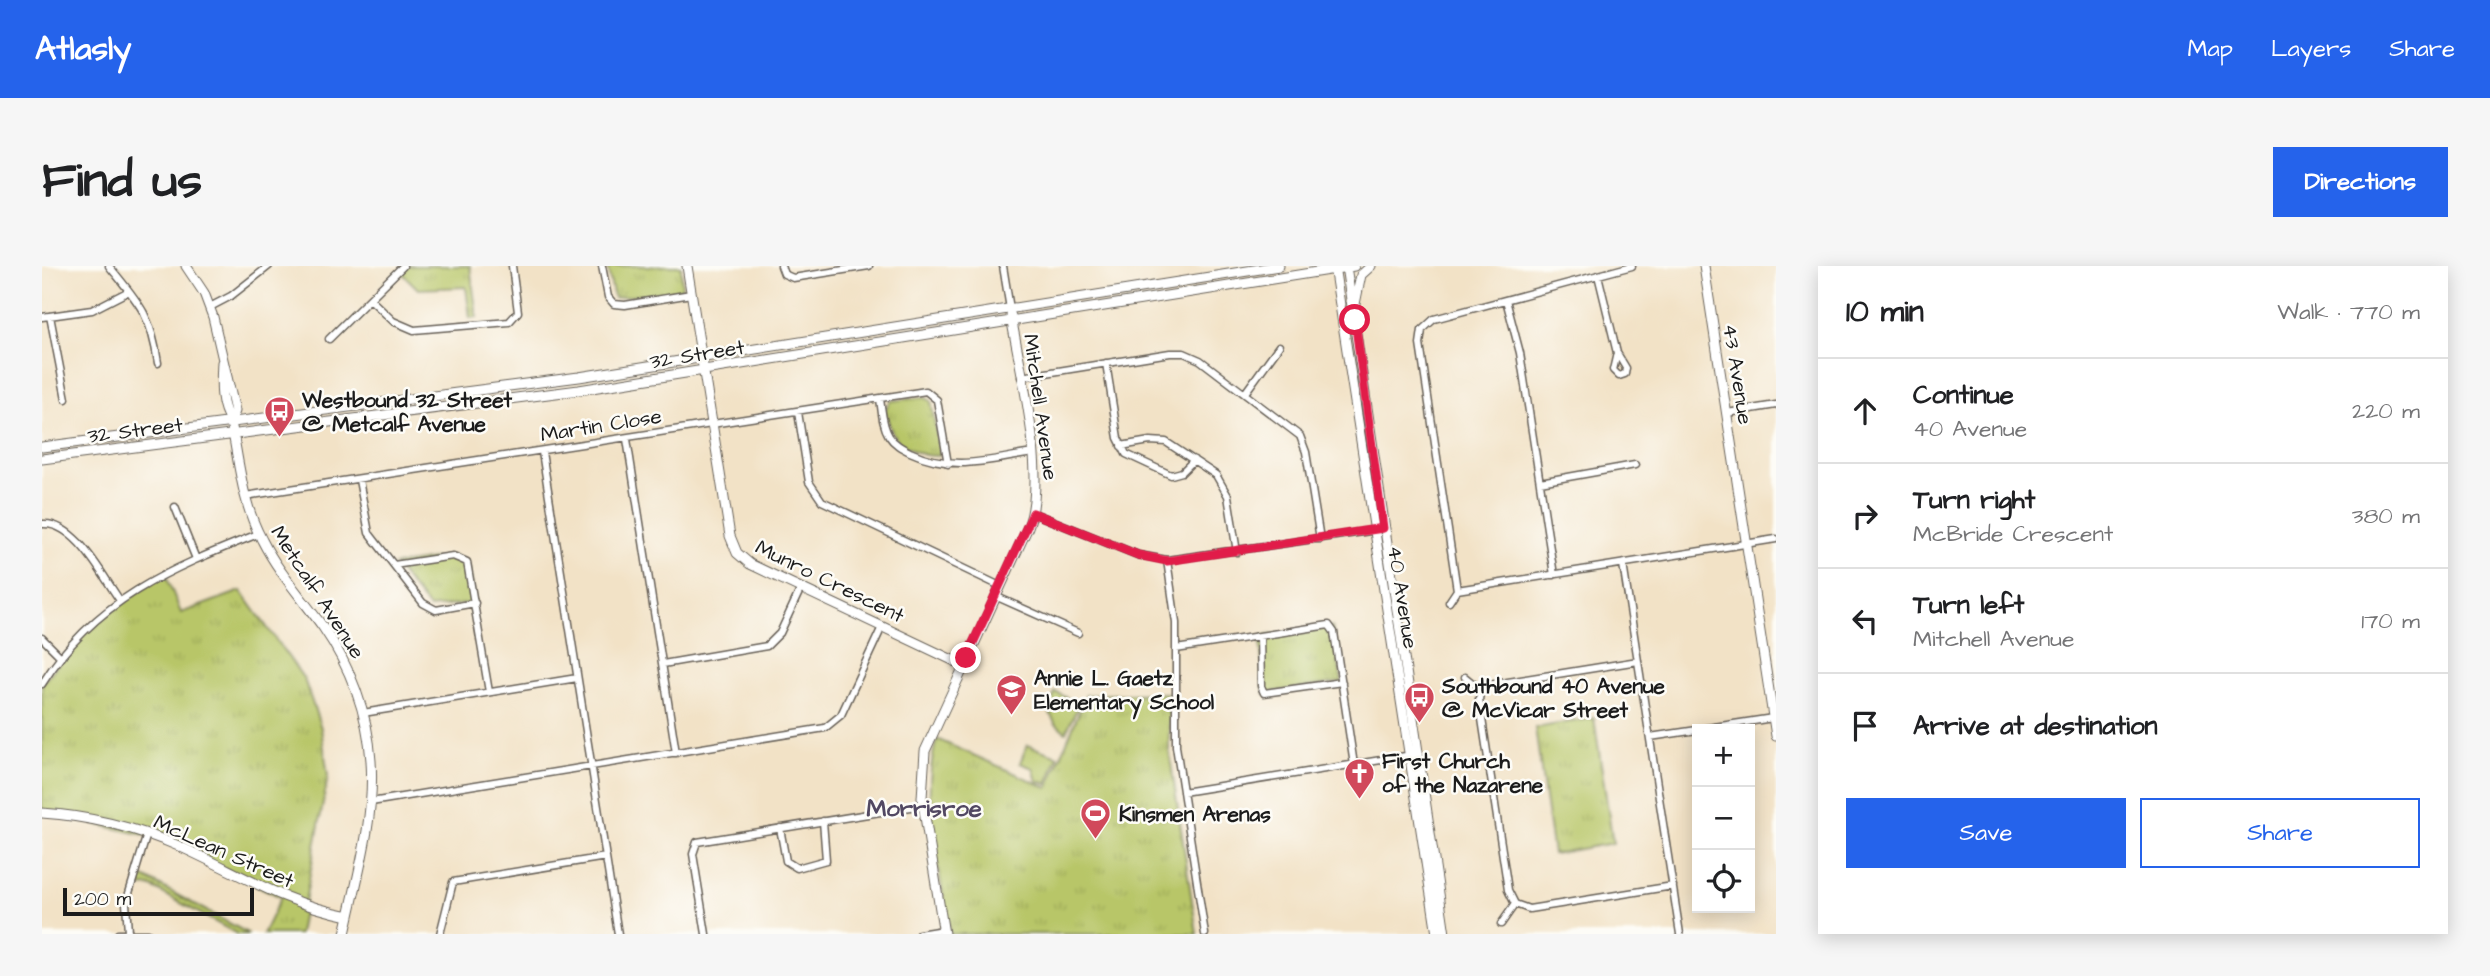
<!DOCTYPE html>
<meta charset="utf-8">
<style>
body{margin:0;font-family:"Architects Daughter",sans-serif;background:#f6f6f6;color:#202124}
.controls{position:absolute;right:21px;bottom:21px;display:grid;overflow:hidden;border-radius:0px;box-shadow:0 4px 18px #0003}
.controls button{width:63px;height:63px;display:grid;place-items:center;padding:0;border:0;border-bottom:2px solid #e0e0e0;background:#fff;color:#202124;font:35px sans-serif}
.scale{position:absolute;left:21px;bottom:18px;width:191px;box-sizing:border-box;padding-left:7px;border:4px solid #1c1c1c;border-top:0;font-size:19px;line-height:24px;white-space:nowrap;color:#1c1c1c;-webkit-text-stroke:5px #fdfcf7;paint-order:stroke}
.stop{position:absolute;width:21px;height:21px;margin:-16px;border:5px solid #e11d48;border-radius:50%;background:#fff}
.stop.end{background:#e11d48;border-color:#fff;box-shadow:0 2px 7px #0008}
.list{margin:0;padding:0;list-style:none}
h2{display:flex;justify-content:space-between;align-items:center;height:91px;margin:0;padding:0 28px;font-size:30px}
h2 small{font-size:23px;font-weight:400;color:#757577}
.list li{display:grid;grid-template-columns:46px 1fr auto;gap:21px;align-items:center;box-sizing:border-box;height:105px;padding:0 28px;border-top:2px solid #e0e0e0}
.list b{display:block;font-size:26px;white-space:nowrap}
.list p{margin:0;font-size:23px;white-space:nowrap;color:#757577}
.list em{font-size:23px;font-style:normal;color:#757577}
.actions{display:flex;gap:14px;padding:21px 28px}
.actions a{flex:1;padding:16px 0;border:2px solid #2563eb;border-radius:0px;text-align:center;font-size:24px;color:#2563eb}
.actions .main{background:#2563eb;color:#fff}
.icon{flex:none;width:38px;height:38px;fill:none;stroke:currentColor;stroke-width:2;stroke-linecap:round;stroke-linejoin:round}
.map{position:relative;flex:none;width:1734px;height:668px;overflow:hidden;border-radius:0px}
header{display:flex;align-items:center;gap:42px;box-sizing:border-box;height:98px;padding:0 35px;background:#2563eb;color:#fff}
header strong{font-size:33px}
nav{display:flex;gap:38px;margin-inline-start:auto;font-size:24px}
.intro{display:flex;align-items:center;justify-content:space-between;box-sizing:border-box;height:168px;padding:0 42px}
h1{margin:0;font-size:49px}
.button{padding:18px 32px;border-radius:0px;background:#2563eb;color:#fff;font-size:24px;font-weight:700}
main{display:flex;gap:42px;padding:0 42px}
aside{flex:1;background:#fff;border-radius:0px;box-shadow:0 4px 18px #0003}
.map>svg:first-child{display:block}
.green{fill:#b8c668;stroke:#6a7142;stroke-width:2}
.park{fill:url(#park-tufts);stroke:#6a7142;stroke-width:2}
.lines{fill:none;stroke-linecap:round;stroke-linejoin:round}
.street-casing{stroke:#676158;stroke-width:9}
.secondary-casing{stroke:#676158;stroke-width:11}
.street{stroke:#fff;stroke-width:6}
.secondary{stroke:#fff;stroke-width:9}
.route{stroke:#e11d48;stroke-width:9}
.labels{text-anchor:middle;stroke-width:5;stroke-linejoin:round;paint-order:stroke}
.street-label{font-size:21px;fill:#1c1c1c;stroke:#fdfcf7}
.poi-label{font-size:21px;font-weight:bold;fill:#1c1c1c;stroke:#fdfcf7;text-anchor:start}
.quarter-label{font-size:24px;font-weight:bold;fill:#524862;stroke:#fdfcf7}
</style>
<header>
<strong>Atlasly</strong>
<nav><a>Map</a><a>Layers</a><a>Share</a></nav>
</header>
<div class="intro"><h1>Find us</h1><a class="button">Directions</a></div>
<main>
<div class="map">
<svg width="1734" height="668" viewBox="0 0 1734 668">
<defs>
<pattern id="park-tufts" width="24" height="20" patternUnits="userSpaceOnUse" patternTransform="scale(1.75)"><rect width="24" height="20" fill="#b8c668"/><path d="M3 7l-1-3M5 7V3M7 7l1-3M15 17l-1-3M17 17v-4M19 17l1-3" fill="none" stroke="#9eaa5a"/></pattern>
</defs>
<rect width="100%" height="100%" fill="#fdfcf7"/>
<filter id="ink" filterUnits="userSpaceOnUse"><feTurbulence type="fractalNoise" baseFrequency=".0143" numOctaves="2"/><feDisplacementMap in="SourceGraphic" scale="14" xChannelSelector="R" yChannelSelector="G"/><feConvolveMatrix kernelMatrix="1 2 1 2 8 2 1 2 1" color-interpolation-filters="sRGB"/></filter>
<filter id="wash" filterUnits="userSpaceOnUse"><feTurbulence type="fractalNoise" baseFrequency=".00686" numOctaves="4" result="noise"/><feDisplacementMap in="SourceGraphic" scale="28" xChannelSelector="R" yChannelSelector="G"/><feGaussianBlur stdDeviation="1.57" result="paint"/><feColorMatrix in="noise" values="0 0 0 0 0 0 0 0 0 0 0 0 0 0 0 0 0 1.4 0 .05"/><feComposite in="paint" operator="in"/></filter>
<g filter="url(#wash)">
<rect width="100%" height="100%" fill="#f2e2c6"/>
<path class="green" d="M1013,426L1035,437L1036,441L1024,466L1013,457L1007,445Z"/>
<path class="park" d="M367,0H428L435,51L428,52L424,21L376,23L360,7Z
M565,0H639L640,22L634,25L572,32Z
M882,131L889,135L898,189C883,193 856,180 850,166C847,159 845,151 843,144L848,135Z
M411,290L425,296L433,337L387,342L352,299Z
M123,307L139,347L199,325L262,413L279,462L286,510L257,668H221L239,631L118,572L0,547V418L44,363Z
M1290,361L1300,416L1222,427L1218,370Z
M1127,427V484L1155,668H908C899,606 876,535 895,473L1006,522L1044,429Z
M1552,452L1571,577L1511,588L1493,462Z
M985,479L1016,490L1005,518L995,515L991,502L978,497Z
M100,610L207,668H195L108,620L97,621Z"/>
</g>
<g filter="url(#ink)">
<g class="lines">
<defs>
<path id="street" d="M67,0C97,37 109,48 116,97
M560,0L566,31L572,38L583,39L649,28
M739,0L742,8L751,12L827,0
M961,0L968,43
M1556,9L1575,87L1584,102L1583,108L1577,110L1571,104L1575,87
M328,33L351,55L372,64L467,56L476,46L470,0
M1464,34L1478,87L1512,309
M168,41L189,30L227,0
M8,50L24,133
M0,51L50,44L87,25
M287,73L361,0
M1064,97L1076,172L1084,188L1129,209L1140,206L1152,194
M979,111L1128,87H1142L1158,94L1258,170L1264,186L1278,273
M1203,127L1237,80
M838,133C840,145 840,159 847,170C852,178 860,182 868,186C911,206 946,194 991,187
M756,146L767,216L780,235L958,320
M1685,147L1734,139
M585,173L634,487
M1079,180L1108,175L1124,176L1174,209L1186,230L1195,286
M500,186L576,668
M317,214L327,267L381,337L394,344L433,337
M1498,216L1593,199
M203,230L884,125L895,134L906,198
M133,241L154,293
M991,247L1096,289L1125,294L1335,264
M0,258C33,255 60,309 77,333
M1125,294L1134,357V480L1163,668
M1581,298L1638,668
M352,299L411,290L425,296L447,426
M1415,324L1734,273
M953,330L1036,367
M1407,336L1415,324L1378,78L1380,64L1392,53L1590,0
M1218,370L1219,420L1222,427L1300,416
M0,372L19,391
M1134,383L1287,359L1292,366L1312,499
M621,398L725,380L738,367L759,322
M1423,411L1439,424
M0,418C53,333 128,303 216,268
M1439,424L1437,433L1466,624L1473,638
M1439,424L1447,419L1596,395
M321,447L535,412
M1659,463L1731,452
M1608,471L1655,464
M1141,526L1370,489
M329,536L783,462L799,449L840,361
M738,562L744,595L755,602L784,594L781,555
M1473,638L1487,643L1631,620
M1459,658L1473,638
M86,666L84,637L105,568
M76,668H106
M398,668L411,616L564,591
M664,668L651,588L655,576L881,539
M877,668L901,664"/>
<path id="secondary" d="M144,0L162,27L171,51L193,145L189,156
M645,0L688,270L695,287L708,298L921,399
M1292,0L1395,668
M1304,0L1403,668
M1662,0L1734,470
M1313,38L1319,9L1329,0
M180,96C179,117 177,138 189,156C197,196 200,237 220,274C236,306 260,332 281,361C308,400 326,447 329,495C333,553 315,611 303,668
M0,181L537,111L1237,0
M0,193L537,124L1312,0
M0,547C48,550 95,562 139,581C199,608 241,637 307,650
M902,668L880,532L883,485L986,261C1006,210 978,105 969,50"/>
</defs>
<use href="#street" class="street-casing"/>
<use href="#secondary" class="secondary-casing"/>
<use href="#street" class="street"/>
<use href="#secondary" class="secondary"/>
</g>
</g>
<g class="lines" filter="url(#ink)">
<path class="route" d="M924,392L991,247L1096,289L1125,295L1341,262L1313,54"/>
</g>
<defs>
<symbol id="bus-pin" viewBox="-11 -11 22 30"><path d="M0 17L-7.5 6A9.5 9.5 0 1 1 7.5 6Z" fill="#d1495b" stroke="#fdfcf7"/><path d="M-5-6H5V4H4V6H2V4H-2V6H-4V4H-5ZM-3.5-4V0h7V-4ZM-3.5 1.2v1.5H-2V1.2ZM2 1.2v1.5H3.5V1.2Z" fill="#fff"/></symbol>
<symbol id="school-pin" viewBox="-11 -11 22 30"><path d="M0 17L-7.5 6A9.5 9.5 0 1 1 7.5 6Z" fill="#d1495b" stroke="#fdfcf7"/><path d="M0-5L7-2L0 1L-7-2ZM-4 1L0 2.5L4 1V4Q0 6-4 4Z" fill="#fff"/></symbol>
<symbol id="church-pin" viewBox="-11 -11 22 30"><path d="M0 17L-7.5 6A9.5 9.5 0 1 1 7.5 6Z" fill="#d1495b" stroke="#fdfcf7"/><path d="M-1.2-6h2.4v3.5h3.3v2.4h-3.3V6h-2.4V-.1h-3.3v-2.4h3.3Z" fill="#fff"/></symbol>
<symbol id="stadium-pin" viewBox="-11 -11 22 30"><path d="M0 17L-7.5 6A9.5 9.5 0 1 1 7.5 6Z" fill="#d1495b" stroke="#fdfcf7"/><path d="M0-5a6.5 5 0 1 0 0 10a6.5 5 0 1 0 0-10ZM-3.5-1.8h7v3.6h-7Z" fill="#fff"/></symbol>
</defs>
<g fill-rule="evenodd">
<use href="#bus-pin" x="220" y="128" width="35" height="47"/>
<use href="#school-pin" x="952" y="406" width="35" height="47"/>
<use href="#bus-pin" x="1360" y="414" width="35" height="47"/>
<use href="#church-pin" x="1300" y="490" width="35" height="47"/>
<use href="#stadium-pin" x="1036" y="530" width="35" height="47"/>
</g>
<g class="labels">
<g class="street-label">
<text transform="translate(655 88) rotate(-9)" y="7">32 Street</text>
<text transform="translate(1696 108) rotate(81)" y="7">43 Avenue</text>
<text transform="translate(999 141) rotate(82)" y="7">Mitchell Avenue</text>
<text transform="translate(559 159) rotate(-9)" y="7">Martin Close</text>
<text transform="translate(93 164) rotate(-7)" y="7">32 Street</text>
<text transform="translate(788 315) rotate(26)" y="7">Munro Crescent</text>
<text transform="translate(276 326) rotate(57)" y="7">Metcalf Avenue</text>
<text transform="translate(1361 331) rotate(81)" y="7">40 Avenue</text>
<text transform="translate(182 585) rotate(24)" y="7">McLean Street</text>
</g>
<g class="poi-label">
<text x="260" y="141">Westbound 32 Street<tspan x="260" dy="24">@ Metcalf Avenue</tspan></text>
<text x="992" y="419">Annie L. Gaetz<tspan x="992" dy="24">Elementary School</tspan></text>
<text x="1400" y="427">Southbound 40 Avenue<tspan x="1400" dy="24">@ McVicar Street</tspan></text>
<text x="1340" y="502">First Church<tspan x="1340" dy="24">of the Nazarene</tspan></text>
<text x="1077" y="555">Kinsmen Arenas</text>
</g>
<g class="quarter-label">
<text x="882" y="550">Morrisroe</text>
</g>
</g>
</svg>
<div class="controls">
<button>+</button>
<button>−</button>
<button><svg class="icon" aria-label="locate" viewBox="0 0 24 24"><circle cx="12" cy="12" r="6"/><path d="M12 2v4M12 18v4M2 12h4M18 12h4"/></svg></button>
</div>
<div class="scale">200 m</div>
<div class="stop" style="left:1313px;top:54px"></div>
<div class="stop end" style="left:924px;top:392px"></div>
</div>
<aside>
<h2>10 min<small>Walk · 770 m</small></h2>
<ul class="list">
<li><svg class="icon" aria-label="ahead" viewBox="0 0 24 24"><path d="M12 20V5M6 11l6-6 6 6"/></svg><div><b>Continue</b><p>40 Avenue</p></div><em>220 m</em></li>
<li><svg class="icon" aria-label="right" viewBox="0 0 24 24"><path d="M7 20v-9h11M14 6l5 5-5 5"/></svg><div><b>Turn right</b><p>McBride Crescent</p></div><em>380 m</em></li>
<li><svg class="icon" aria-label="left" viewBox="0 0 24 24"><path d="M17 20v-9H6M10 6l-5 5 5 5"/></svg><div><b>Turn left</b><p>Mitchell Avenue</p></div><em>170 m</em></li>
<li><svg class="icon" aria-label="arrive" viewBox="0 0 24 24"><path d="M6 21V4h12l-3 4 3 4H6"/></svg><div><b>Arrive at destination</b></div></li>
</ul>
<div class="actions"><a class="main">Save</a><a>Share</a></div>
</aside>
</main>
